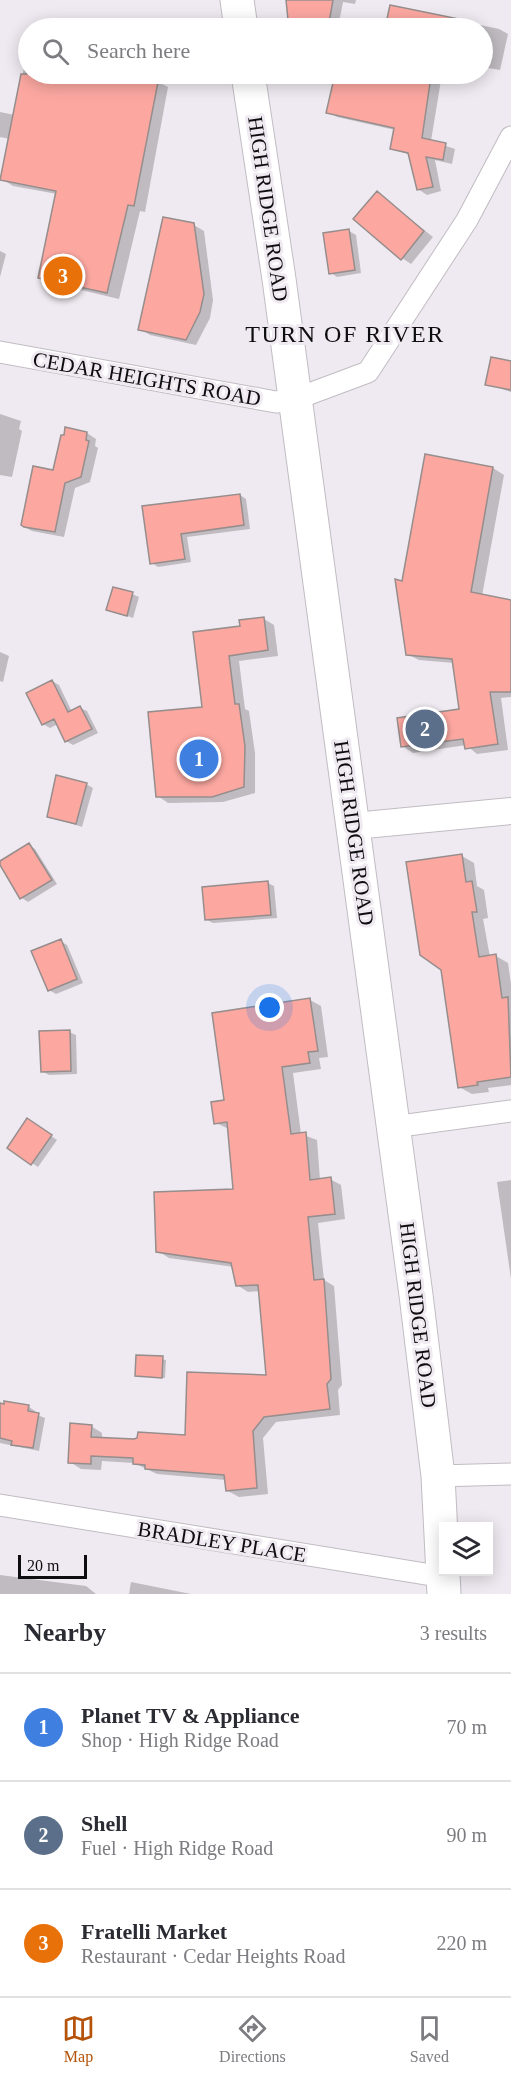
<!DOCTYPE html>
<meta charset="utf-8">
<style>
body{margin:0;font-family:"Times New Roman",serif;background:#f2f2f3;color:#2b2b33}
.controls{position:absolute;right:18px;bottom:18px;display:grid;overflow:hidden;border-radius:0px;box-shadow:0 3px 15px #0003}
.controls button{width:54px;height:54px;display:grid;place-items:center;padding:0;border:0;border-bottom:2px solid #e1e1e2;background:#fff;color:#2b2b33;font:30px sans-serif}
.scale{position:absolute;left:18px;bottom:15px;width:69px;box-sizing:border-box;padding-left:6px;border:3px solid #0d0c0e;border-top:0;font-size:16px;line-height:21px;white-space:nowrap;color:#0d0c0e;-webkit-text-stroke:4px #efeaf1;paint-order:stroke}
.you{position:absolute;left:270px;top:1008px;width:21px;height:21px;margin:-15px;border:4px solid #fff;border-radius:50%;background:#1a73e8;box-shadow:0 0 0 9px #1a73e833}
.badge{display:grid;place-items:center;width:39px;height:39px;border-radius:50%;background:#b45309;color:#fff;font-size:20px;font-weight:700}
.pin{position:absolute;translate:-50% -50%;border:3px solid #fff;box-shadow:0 2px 6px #0006}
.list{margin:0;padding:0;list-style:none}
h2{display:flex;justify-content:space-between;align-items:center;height:78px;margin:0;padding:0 24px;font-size:26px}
h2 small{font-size:20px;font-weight:400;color:#7c7c81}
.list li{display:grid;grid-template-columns:39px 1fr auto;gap:18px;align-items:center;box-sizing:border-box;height:108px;padding:0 24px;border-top:2px solid #e1e1e2}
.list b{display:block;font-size:22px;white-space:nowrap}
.list p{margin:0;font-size:20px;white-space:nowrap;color:#7c7c81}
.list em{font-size:20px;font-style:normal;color:#7c7c81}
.icon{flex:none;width:33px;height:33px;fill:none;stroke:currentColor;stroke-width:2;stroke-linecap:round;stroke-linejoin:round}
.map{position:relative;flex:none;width:511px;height:1594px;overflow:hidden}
.search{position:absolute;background:#fff;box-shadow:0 3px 15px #0003;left:18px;right:18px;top:18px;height:66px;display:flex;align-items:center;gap:15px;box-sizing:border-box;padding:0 21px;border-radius:33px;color:#7c7c81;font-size:22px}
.sheet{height:402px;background:#fff}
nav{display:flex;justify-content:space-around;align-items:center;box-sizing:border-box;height:84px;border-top:2px solid #e1e1e2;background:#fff;font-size:16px;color:#7c7c81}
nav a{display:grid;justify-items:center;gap:3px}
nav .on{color:#b45309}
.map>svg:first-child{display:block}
.shadow{fill:#0003}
.building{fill:#fca8a1;stroke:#968d8c;stroke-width:1.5}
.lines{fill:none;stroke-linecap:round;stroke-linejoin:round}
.minor-casing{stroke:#c1bcc2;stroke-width:23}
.tertiary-casing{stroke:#c1bcc2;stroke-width:28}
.primary-casing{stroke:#c1bcc2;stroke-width:35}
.minor{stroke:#fff;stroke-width:21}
.tertiary{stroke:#fff;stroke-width:26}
.primary{stroke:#fff;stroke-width:33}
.labels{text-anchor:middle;stroke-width:6;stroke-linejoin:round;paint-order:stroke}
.street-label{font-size:21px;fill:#0d0c0e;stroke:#efeaf1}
.quarter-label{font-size:24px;letter-spacing:1.5px;fill:#0d0c0e;stroke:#efeaf1}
</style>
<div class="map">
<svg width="511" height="1594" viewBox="0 0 511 1594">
<rect width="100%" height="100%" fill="#efeaf1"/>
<path class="shadow" d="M288,0H356L355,4L343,2L338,28H319L299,24L290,19Z
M391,6L499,29L508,34L500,70L482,67V28H387Z
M26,57H28V74H117L156,81L168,87L145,212L140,211L119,299L51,283L40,277L57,194L13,186L2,179L10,139L0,137V112L15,115Z
M337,74H442L431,141L455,149L452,164L435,160L441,191L427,195L418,189L410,155L391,148L395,130L337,117L328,112Z
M377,193L433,237L411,264L402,258Z
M194,225L204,231L213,300L210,318L196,345L150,335L140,329Z
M349,231L356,235L361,273L337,277L331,273Z
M0,251L6,254L0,277Z
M511,362V392L487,384Z
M0,414L21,421L19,429L22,431L12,477L0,475Z
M66,429L87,433L96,439L95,446L98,448L90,482L75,488L64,537L32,531L22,526L54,472Z
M493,468L504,475L482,596L511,601V697L501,698L508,750L477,754L466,745L413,753L402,746L461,710L454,663L419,660L407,654L404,583Z
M240,495L246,499L250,529L187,537L191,562L158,567L152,563L144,508Z
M132,594L139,597L133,618L108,609Z
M264,619L274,625L278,656L239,661L245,709L249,711L255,753V793L223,802L168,803L158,796L204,709L242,627Z
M0,652L9,656L3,682L0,681Z
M52,681L59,685L72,712L80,708L87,711L98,733L73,745L66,741L58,724L50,728L43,724Z
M86,784L93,788L82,827L49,816Z
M29,845L35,849L57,884L28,902L22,898L0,862Z
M462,856L474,863L477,886L484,890L488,918L483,919L490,957L496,956L508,963L511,984V1085L488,1088L489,1092L472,1094L459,1087Z
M268,883L274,886L277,918L213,923L207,920Z
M60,941L67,945L83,983L56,994L49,990Z
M310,1000L321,1006L328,1057L319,1058L321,1069L293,1073L301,1134L317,1140L320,1180L330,1179L341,1185L345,1219L318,1223L324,1280L334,1286L342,1385L338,1390L340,1415L276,1422L263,1438L268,1494L239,1497L228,1491L226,1480L157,1474L134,1463L102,1461L101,1470L81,1469L70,1462L91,1426L102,1433V1439L134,1441L186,1437L267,1377L260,1291L248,1292L237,1285L234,1267L169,1258L158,1251L234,1191L229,1129L216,1123L226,1101Z
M69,1032L76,1035L77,1074L49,1075L42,1071Z
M34,1124L57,1140L38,1167L32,1163Z
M511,1180V1279L497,1182Z
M138,1356L166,1360L165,1378L137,1375Z
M0,1403L29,1407L35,1411V1414L45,1418L39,1451L0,1443Z
M0,1575L86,1586L96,1594H0Z
M131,1582L191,1594H129Z"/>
<path class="building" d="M286,0H333L328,28L288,20Z
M390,5L464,20L463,28H385Z
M21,74H126L157,79L158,82L134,206L128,205L107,293L38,278L56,191L0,180Z
M335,74H385L430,83L422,138L446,143L443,160L426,157L433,187L417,190L408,153L390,149L394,128L326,113Z
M377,191L424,231L401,260L353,219Z
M163,217L194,223L204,294L200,312L186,340L138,330Z
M349,229L355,270L329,274L323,233Z
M491,357L511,361V390L485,385Z
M65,427L87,432L86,440L89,441L81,477L65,483L55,532L24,527L21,525L33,466L53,470L61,435H64Z
M425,454L493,467L471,592L511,600V692H490L498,744L465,749L463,739L401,747L397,718L459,709L452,659L406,655L395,579L402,581Z
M240,494L244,525L181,534L185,559L150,564L142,506Z
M113,587L133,592L127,616L106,610Z
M264,617L268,650L229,656L235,704H239L245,746L244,787L212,797H156L148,712L202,707L193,632L240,626L239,620Z
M52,680L68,712L80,706L92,729L65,742L54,719L42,725L26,693Z
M56,775L87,783L76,824L47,817Z
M29,843L52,880L20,899L0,865V861Z
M462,854L466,882L472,881L477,912H472L479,957L496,954L502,998L508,997L511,1077L477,1082L478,1085L458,1088L441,970L420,955L406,862Z
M268,881L271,915L205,920L202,887Z
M61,939L77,979L48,991L31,951Z
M310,998L318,1051L308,1052L310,1063L282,1067L291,1134L306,1132L310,1180L331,1177L335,1214L308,1217L314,1280L324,1279L331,1379L327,1384L330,1409L264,1417L253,1431L257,1488L226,1491L224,1475L145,1469V1465L133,1464V1458L91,1456V1464L68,1463L70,1423L92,1425L91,1437L134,1439L137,1438L138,1432L185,1435L187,1372L266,1375L258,1285L236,1286L231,1263L156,1252L154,1192L233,1189L227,1122L214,1124L211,1102L224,1100L212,1013Z
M70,1030L71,1071L41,1072L39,1031Z
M27,1118L52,1135L31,1165L7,1148Z
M136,1355L163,1356L162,1378L135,1376Z
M4,1401L29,1405L28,1411L39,1413L33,1448L11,1445L12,1441L0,1438V1403L4,1404Z"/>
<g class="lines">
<defs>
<path id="minor" d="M0,352L276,402L293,400L368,372L467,220L511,137
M393,1127L511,1111
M438,1476L511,1474
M0,1505L444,1577"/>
<path id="tertiary" d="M354,826L511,811"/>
<path id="primary" d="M237,0L241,28
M248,74L279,279L416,1295L438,1476L444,1594"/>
</defs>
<use href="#minor" class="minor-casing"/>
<use href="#tertiary" class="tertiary-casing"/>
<use href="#primary" class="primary-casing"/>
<use href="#minor" class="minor"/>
<use href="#tertiary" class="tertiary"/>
<use href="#primary" class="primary"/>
</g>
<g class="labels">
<g class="street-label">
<text transform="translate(268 209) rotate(82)" y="7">HIGH RIDGE ROAD</text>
<text transform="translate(147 379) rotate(10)" y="7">CEDAR HEIGHTS ROAD</text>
<text transform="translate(354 833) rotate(82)" y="7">HIGH RIDGE ROAD</text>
<text transform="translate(418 1315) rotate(83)" y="7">HIGH RIDGE ROAD</text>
<text transform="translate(222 1542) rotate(9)" y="7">BRADLEY PLACE</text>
</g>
<g class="quarter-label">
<text x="345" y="342">TURN OF RIVER</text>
</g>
</g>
</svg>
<div class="controls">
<button><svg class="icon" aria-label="layers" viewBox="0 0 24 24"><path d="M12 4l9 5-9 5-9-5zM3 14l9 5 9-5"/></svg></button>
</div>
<div class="scale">20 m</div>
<div class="you"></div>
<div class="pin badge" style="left:199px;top:759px;background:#3f7fe0">1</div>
<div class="pin badge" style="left:425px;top:729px;background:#5c6f8a">2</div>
<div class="pin badge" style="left:63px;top:276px;background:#e8710a">3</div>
<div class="search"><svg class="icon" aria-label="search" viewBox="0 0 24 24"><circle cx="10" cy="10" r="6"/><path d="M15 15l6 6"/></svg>Search here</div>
</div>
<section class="sheet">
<h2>Nearby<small>3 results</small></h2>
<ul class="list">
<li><span class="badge" style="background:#3f7fe0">1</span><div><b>Planet TV &amp; Appliance</b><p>Shop · High Ridge Road</p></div><em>70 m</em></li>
<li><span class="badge" style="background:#5c6f8a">2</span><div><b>Shell</b><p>Fuel · High Ridge Road</p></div><em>90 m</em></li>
<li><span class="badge" style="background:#e8710a">3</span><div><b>Fratelli Market</b><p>Restaurant · Cedar Heights Road</p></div><em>220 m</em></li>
</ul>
</section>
<nav>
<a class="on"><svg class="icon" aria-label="map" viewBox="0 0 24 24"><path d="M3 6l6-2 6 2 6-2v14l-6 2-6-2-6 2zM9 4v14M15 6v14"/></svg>Map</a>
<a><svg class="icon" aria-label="directions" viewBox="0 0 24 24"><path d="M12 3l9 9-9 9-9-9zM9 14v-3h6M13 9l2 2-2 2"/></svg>Directions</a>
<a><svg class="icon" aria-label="saved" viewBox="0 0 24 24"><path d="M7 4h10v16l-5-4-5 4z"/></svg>Saved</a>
</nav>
